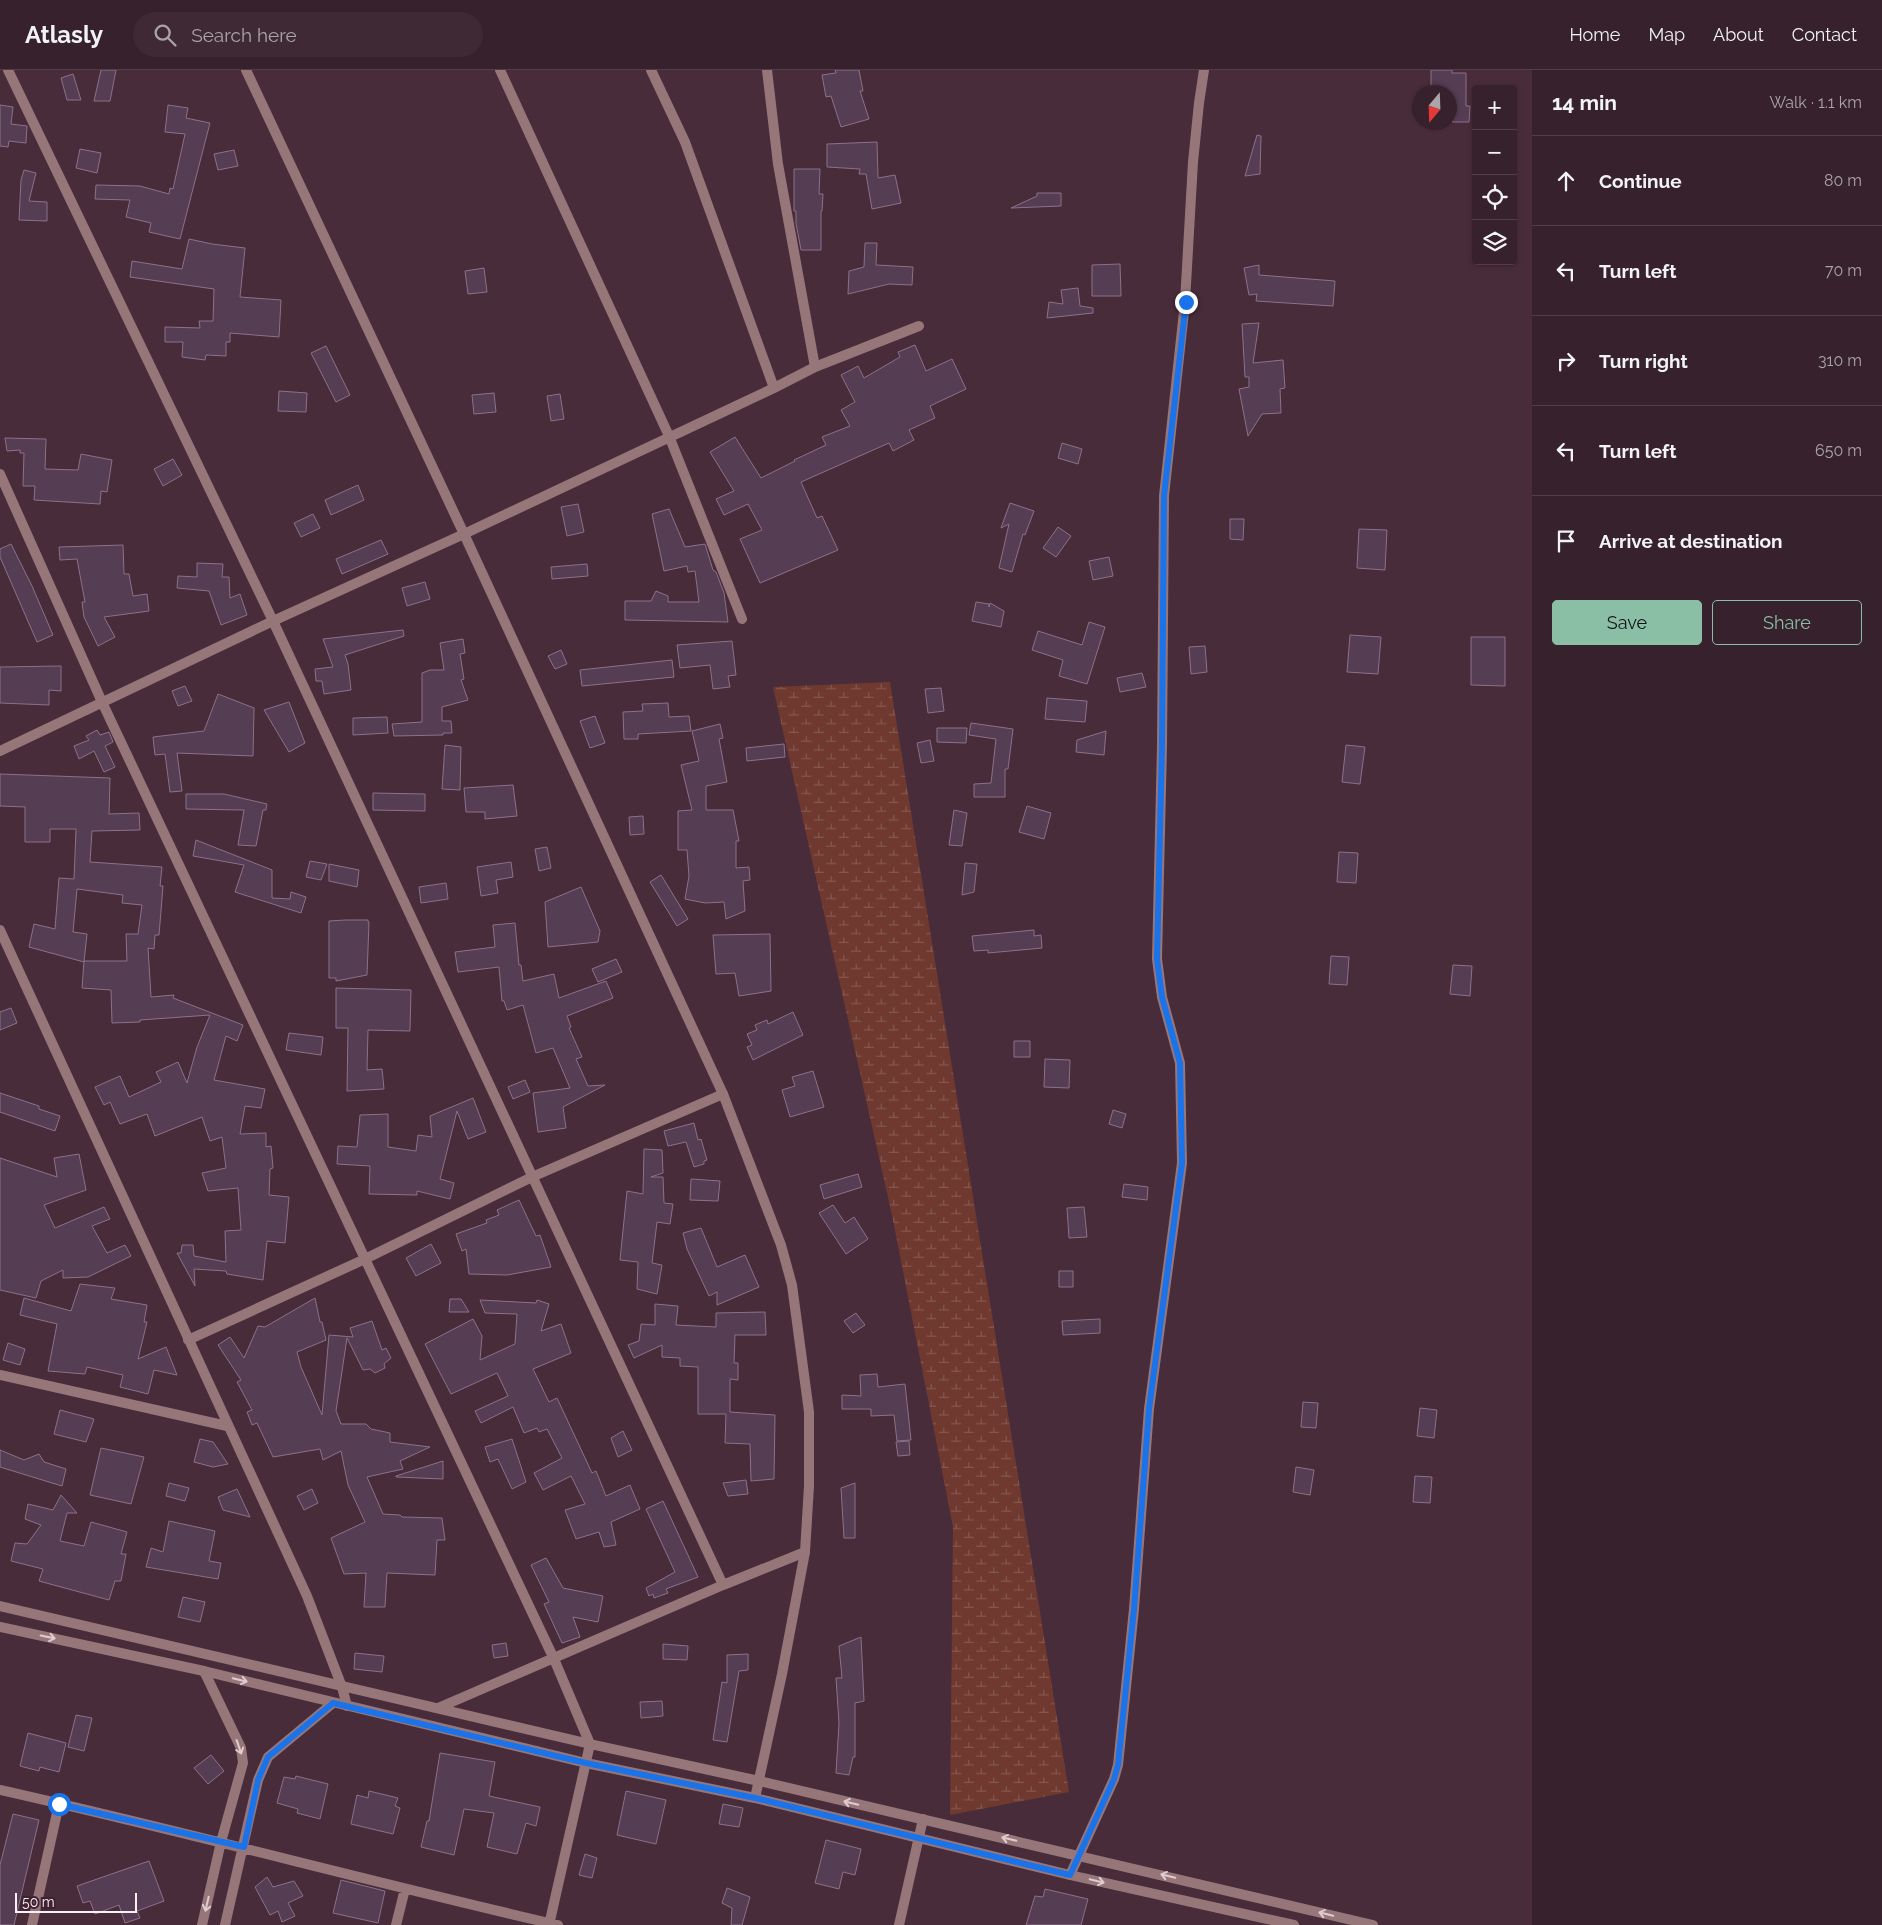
<!DOCTYPE html>
<meta charset="utf-8">
<style>
body{margin:0;font-family:Raleway,sans-serif;background:#3e2934;color:#f1f3f6}
.controls{position:absolute;right:15px;top:15px;display:grid;overflow:hidden;border-radius:5px;box-shadow:0 1px 4px #0004}
.controls button{width:45px;height:45px;display:grid;place-items:center;padding:0;border:0;border-bottom:1px solid #513e48;background:#37212c;color:#f1f3f6;font:25px sans-serif}
.compass{position:absolute;left:1412px;top:15px;width:45px;height:45px;border-radius:50%;background:#37212c;box-shadow:0 1px 4px #0004;rotate:199deg}
.scale{position:absolute;left:15px;bottom:12px;width:122px;box-sizing:border-box;padding-left:5px;border:2px solid #fdf1f6;border-top:0;font-size:14px;line-height:18px;white-space:nowrap;color:#fdf1f6;-webkit-text-stroke:4px #3e2230;paint-order:stroke}
.stop{position:absolute;width:15px;height:15px;margin:-11px;border:4px solid #1a73e8;border-radius:50%;background:#fff}
.stop.end{background:#1a73e8;border-color:#fff;box-shadow:0 1px 5px #0008}
.list{margin:0;padding:0;list-style:none}
h2{display:flex;justify-content:space-between;align-items:center;height:65px;margin:0;padding:0 20px;font-size:21px}
h2 small{font-size:16px;font-weight:400;color:#aaa3a9}
.list li{display:grid;grid-template-columns:32px 1fr auto;gap:15px;align-items:center;box-sizing:border-box;height:90px;padding:0 20px;border-top:1px solid #513e48}
.list b{display:block;font-size:19px;white-space:nowrap}
.list em{font-size:16px;font-style:normal;color:#aaa3a9}
.actions{display:flex;gap:10px;padding:15px 20px}
.actions a{flex:1;padding:11px 0;border:1px solid #8abfa5;border-radius:5px;text-align:center;font-size:18px;color:#8abfa5}
.actions .main{background:#8abfa5;color:#111}
.icon{flex:none;width:28px;height:28px;fill:none;stroke:currentColor;stroke-width:2;stroke-linecap:round;stroke-linejoin:round}
.map{position:relative;flex:none;width:1532px;height:1855px;overflow:hidden}
header{display:flex;align-items:center;gap:30px;box-sizing:border-box;height:70px;padding:0 25px;background:#37212c;border-bottom:1px solid #513e48}
header strong{font-size:24px}
nav{display:flex;gap:28px;margin-inline-start:auto;font-size:18px}
.search{width:350px;height:45px;background:#3e2934;display:flex;align-items:center;gap:12px;box-sizing:border-box;padding:0 18px;border-radius:28px;color:#aaa3a9;font-size:19px}
main{display:flex}
aside{flex:1;background:#37212c}
.map>svg:first-child{display:block}
.wetland{fill:url(#wetland-marsh)}
.building{fill:#553d53;stroke:#8c7189}
.lines{fill:none;stroke-linecap:round;stroke-linejoin:round}
.minor{stroke:#97767a;stroke-width:10}
.tertiary{stroke:#97767a;stroke-width:10}
.oneway{stroke:#deccd1}
.route{stroke:#1a73e8;stroke-width:6}
</style>
<header>
<strong>Atlasly</strong>
<div class="search"><svg class="icon" aria-label="search" viewBox="0 0 24 24"><circle cx="10" cy="10" r="6"/><path d="M15 15l6 6"/></svg>Search here</div>
<nav><a>Home</a><a>Map</a><a>About</a><a>Contact</a></nav>
</header>
<main>
<div class="map">
<svg width="1532" height="1855" viewBox="0 0 1532 1855">
<defs>
<pattern id="wetland-marsh" width="20" height="14" patternUnits="userSpaceOnUse" patternTransform="scale(1.25)"><rect width="20" height="14" fill="#6f3930"/><path d="M1 5h8M5 5V1M11 12h8M15 12V8" fill="none" stroke="#84564f"/></pattern>
</defs>
<rect width="100%" height="100%" fill="#492c3a"/>
<path class="wetland" d="M890,612L1069,1722L950,1745L953,1457L892,1145L773,617Z"/>
<path class="building" d="M101,0H116L110,31H94Z
M835,0H859L863,21H860L869,49L841,57L831,26L826,27L822,5L836,3Z
M1431,0H1452V3H1466V36H1470L1469,52H1452V46H1450V22H1431Z
M73,4L81,30H67L61,8Z
M0,35L13,37L11,54L27,56L26,73L9,71L8,77L0,76Z
M168,35L188,38L186,48L210,53L180,169L149,162L151,153L126,147L130,130L95,129L96,115L140,116L169,124L170,118L173,119L185,64L165,62Z
M1257,65L1261,66L1260,104L1245,106Z
M877,72L878,108L895,105L901,133L872,139L866,104H859L860,99L827,97V74Z
M80,79L101,83L97,103L76,98Z
M234,80L238,96L218,100L214,84Z
M794,99H820L819,124H823L822,141H821V180H801L796,153V141H794Z
M24,100L36,103L29,131L47,132V151L19,150L21,110Z
M1037,123H1061V136L1011,138L1037,126Z
M189,169L212,174L245,178L240,227L281,230L279,267L230,263V272H226V286L206,285L205,290L182,287L183,272H165V257L200,258L199,251H213L214,219L130,207L132,191L182,199Z
M865,173H877L876,195L913,197L912,215L889,214L848,224L849,201L864,197Z
M1120,194L1121,226H1092V195Z
M1259,195V205L1335,211L1333,236L1256,231L1257,224L1249,225L1244,198Z
M484,198L487,222L468,224L465,201Z
M1078,218L1080,236L1093,238V243L1047,248L1049,232L1063,234L1061,220Z
M1259,253L1253,293L1283,290L1285,318L1280,319L1281,343L1262,344L1248,366L1239,319L1249,317V307H1245L1242,254Z
M915,275L926,301L952,289L966,319L930,336L935,348L909,360L914,370L893,381L889,373L801,412L817,448L822,446L838,480L760,513L740,469L762,460L748,434L724,445L716,429L734,421L710,382L735,367L761,408L795,391L794,390L826,375L822,367L850,356L841,340L855,332L841,305L858,296L864,308L900,287L898,282Z
M326,276L350,325L336,332L311,283Z
M279,321L307,323L306,342L278,341Z
M494,323L496,342L474,344L472,325Z
M560,324L564,349L551,351L547,326Z
M5,368L46,369L45,399L78,400L81,384L112,390L107,422L101,421L100,434L34,430L35,416H23L24,383H20V380L7,381Z
M1062,373L1082,379L1078,394L1058,388Z
M173,389L182,405L163,416L154,399Z
M358,415L364,430L331,445L325,430Z
M1010,433L1034,441L1025,465L1023,464L1012,502L999,498L1009,454L1001,458Z
M578,434L584,462L567,466L561,437Z
M669,439L685,477L705,474L713,500L716,502L724,523L728,552L625,550V531H651L656,521L668,526V532H699L695,501L688,502L687,496L664,501L652,444Z
M313,444L320,458L301,467L294,453Z
M1230,449H1244L1243,470L1230,469Z
M1058,457L1071,466L1056,487L1043,478Z
M1359,459L1387,460L1385,500L1357,498Z
M381,470L388,484L342,504L336,489Z
M11,474L32,516L53,565L37,572L0,487V479Z
M123,475L124,504H129L133,526L147,524L149,541L104,547L115,567L98,576L84,547L82,532H85L77,489L60,490L59,477Z
M1109,487L1113,506L1093,510L1089,491Z
M197,493L223,494L222,507H229L230,528L240,524L247,545L221,555L209,521L177,518L178,506L197,507Z
M587,494L588,506L552,509L551,497Z
M425,512L430,529L407,536L402,518Z
M976,532L989,534V537L990,533L1004,541L1001,557L972,551Z
M1089,552L1105,557L1087,614L1059,606L1063,590L1032,580L1038,561L1082,575Z
M403,560L404,566L345,585L348,594L351,620L324,624L322,611H316L315,599L333,597L323,569Z
M1350,565L1381,567L1378,604L1347,602Z
M1471,567H1505V616L1471,615Z
M463,569L465,583L460,584L464,609L461,610L468,630L442,637V651H451L452,663H443V665L394,666L392,654L422,652V603L430,600H444L440,573Z
M732,571L736,605L728,606L730,617L713,619L710,595L680,598L677,575Z
M1205,576L1207,602L1191,604L1189,577Z
M561,580L567,594L555,599L548,586Z
M672,590L674,607L582,616L580,600Z
M61,596V621L49,620V635L0,633V597Z
M1142,603L1146,617L1120,622L1117,608Z
M185,616L192,631L178,636L172,621Z
M941,618L944,641L928,643L925,619Z
M218,624L254,638L253,686L177,683L182,721L170,722L165,684L155,685L153,667L204,661Z
M1047,628L1087,631L1085,652L1045,649Z
M289,632L305,673L289,682L264,640Z
M668,633L669,647L689,646L691,661L638,664V669H624L623,642L643,641L642,634Z
M595,646L605,673L590,678L580,651Z
M387,647L388,663L353,665V648Z
M971,653L1013,659L1008,699H1005V727H974V714L991,713L996,669L969,665Z
M720,654L723,668L719,669L727,712L706,716V740H733L739,771H736V798L749,797L750,810L743,811L745,841L726,849L724,832L705,833L685,829L689,806L687,780H678V741L692,740L681,695L699,691L692,661Z
M937,658H967L966,673L937,672Z
M97,660L100,665L109,662L113,672L105,676L115,697L104,702L94,681L79,689L74,676L89,670L86,666Z
M1106,661L1104,685L1076,682L1077,670Z
M930,670L934,691L921,693L917,673Z
M784,674L785,687L747,691L746,678Z
M445,675L461,677L460,720L442,719Z
M1346,675L1365,677L1360,714L1342,712Z
M0,704L110,708L109,744L139,743L140,760L92,761L90,792L162,797L160,816H163L159,865H155L154,879L148,878L151,927L174,925L173,928L243,955L237,971L226,966L214,1010L265,1019L261,1038L245,1036L240,1064L266,1063V1077L271,1076L273,1098L270,1099L269,1125L289,1127L285,1173L267,1171L263,1210L227,1204L226,1201L194,1199L195,1216L177,1183H181L182,1175H193L194,1186L226,1192L225,1161L241,1160L238,1118L208,1121L202,1103L226,1098L222,1067L210,1071L202,1047L155,1066L147,1044L120,1054L110,1032L104,1035L95,1017L120,1006L129,1027L161,1012L156,1002L178,992L187,1013L197,977L210,945L140,950V952L112,953L111,920L82,918L84,891H127L126,864H138L142,835L122,833L123,825L77,819L73,862L87,864L84,892L29,877L34,854L55,859L59,808L74,809L76,759H50V772H25V737L0,736Z
M513,715L517,746L485,749V742H466L464,718Z
M373,723L425,724V741L373,740Z
M186,724H224L267,734L266,740H263L256,776L238,775L244,740L186,739Z
M1027,736L1051,743L1044,769L1019,762Z
M954,740L967,743L962,776L949,775Z
M643,746L644,764L630,765L629,747Z
M196,770L272,800V828L290,829L291,822L306,827L301,843L235,822L244,795L193,786Z
M547,777L551,798L539,801L535,779Z
M1339,782L1358,783L1356,813L1337,812Z
M310,791L327,794L321,810L306,807Z
M511,792L513,807L496,810L498,823L481,826L477,797Z
M965,793L977,794L974,822L962,825Z
M329,794L359,800L357,817L329,811Z
M661,805L688,849L677,856L650,812Z
M446,813L448,829L421,833L419,817Z
M581,817L600,861L598,872L548,877L545,832Z
M346,850H368V852H369L367,905L336,911V908H329V851Z
M515,853L519,895H521L523,911L554,904L559,928L606,911L613,928L567,946L571,957L569,958L582,987L576,989L588,1016L605,1015L563,1037L566,1058L538,1062L533,1023L570,1018L553,978L536,983L523,935L507,940L504,931H502L499,897L458,902L455,882L495,877L493,855Z
M1034,860V866L1041,865L1042,878L988,883V880L974,881L972,866Z
M770,864L771,921L739,926L735,903L716,904L713,865Z
M1331,886L1349,887L1347,915L1329,914Z
M616,889L622,902L598,912L592,899Z
M1453,895L1472,896L1470,926L1450,924Z
M336,918L411,920L410,961L368,960L367,1000L382,999L384,1019L347,1021L348,958H336Z
M11,938L17,953L0,960V942Z
M793,942L803,965L753,990L747,977L752,975L747,964L757,960L755,955L767,950L768,954Z
M289,963L323,967L321,985L286,980Z
M1014,971H1030V987H1014Z
M1045,989L1070,990L1069,1018L1044,1017Z
M813,1001L824,1037L790,1047L782,1020L795,1016L792,1007Z
M525,1010L530,1022L513,1029L508,1017Z
M0,1023L39,1036V1039L60,1046L55,1061L0,1042Z
M473,1028L486,1062L468,1069L457,1041L440,1109L454,1113L450,1129L417,1121V1125L369,1124L370,1096L337,1094L338,1076L357,1077L360,1045L388,1044V1077L416,1081L418,1065L432,1067L430,1046Z
M1113,1040L1126,1044L1122,1058L1109,1054Z
M694,1053L698,1070L701,1069L707,1090L704,1091V1094L694,1097L686,1072L668,1076L664,1061Z
M644,1079L662,1080L663,1103L651,1107H663L664,1133L673,1134L670,1154L657,1152L652,1193L662,1195L657,1224L637,1219L638,1192L620,1190L627,1121L643,1124Z
M79,1084L86,1120L44,1135L55,1158L104,1137L110,1149L92,1156L107,1183L125,1175L131,1186L88,1207L63,1208V1200L41,1211L36,1228L0,1220V1088L57,1107L54,1088Z
M858,1104L862,1117L824,1129L820,1115Z
M691,1109L720,1111L718,1131L690,1130Z
M1124,1114L1148,1117L1147,1130L1122,1127Z
M519,1130L536,1166L540,1165L551,1197L507,1205L469,1204L466,1179L462,1181L456,1164L487,1153L486,1150L499,1145L497,1140Z
M833,1135L845,1153L854,1147L868,1169L846,1184L819,1143Z
M1084,1137L1087,1167L1069,1168L1067,1138Z
M701,1158L717,1197L745,1185L759,1217L717,1235V1222L709,1226L687,1179L683,1163Z
M431,1174L441,1193L416,1206L406,1188Z
M1059,1201H1073V1217H1059Z
M80,1214L115,1218L111,1229L147,1235L144,1252H147L138,1289L166,1277L177,1305L154,1300L148,1324L120,1317L123,1305L87,1297L85,1304L48,1301L57,1254L20,1245L24,1228L71,1241Z
M315,1228L320,1252H322L326,1270L297,1282L301,1297L322,1345L329,1265L353,1267L350,1258L372,1251L382,1280L386,1278L391,1288L384,1294L385,1298L375,1303L370,1299L363,1300L347,1268L336,1341L341,1354H366L371,1359L390,1363V1372L430,1377L400,1391L403,1399L367,1407L383,1444L400,1445L402,1447L442,1448L445,1470H437L435,1505L387,1503L385,1537H364L366,1503L344,1504L331,1468L365,1452L348,1415L341,1381L323,1390L320,1379L273,1387L257,1353L252,1355L247,1342L252,1340L237,1312L241,1310L218,1275L230,1267L244,1288L258,1256L265,1257Z
M450,1229H461L469,1242H449Z
M480,1230L536,1233L537,1230L549,1234L541,1261L561,1254L571,1283L533,1299L549,1332L557,1328L592,1403L596,1401L606,1426L630,1415L640,1439L611,1452L616,1475L604,1477L599,1462L576,1469L565,1440L585,1434L571,1406L543,1420L534,1403L562,1388L547,1359L539,1362L537,1358L524,1363L513,1337L481,1353L475,1341L508,1326L497,1303L451,1324L425,1274L473,1249L482,1266L480,1290L515,1274L517,1244L485,1243Z
M655,1234L678,1236L676,1255L716,1257V1243L765,1242L766,1265H735L734,1293H738V1310L730,1309V1342L775,1345L774,1409L751,1411L750,1374L725,1373L726,1344H698V1297L680,1296V1288L662,1287V1275L634,1288L628,1275L639,1271L641,1254L655,1255Z
M856,1243L865,1255L853,1263L844,1251Z
M1100,1249V1263L1063,1265L1062,1251Z
M8,1273L25,1279L20,1295L3,1290Z
M877,1304L878,1317L905,1314L911,1370L897,1371L894,1345L871,1346V1339H842V1325L861,1326L860,1305Z
M1303,1332L1318,1333L1316,1358L1301,1357Z
M1420,1338L1437,1340L1434,1368L1417,1366Z
M60,1340L94,1349L86,1372L54,1364Z
M623,1361L632,1380L618,1387L611,1368Z
M200,1369L213,1372L228,1394L213,1397L194,1392Z
M512,1369L526,1412L512,1419L498,1389L490,1392L485,1377Z
M909,1371L910,1385L898,1386L896,1372Z
M101,1378L144,1387L131,1434L90,1425Z
M0,1380L24,1390L39,1384L44,1392L66,1399L62,1416L0,1397Z
M443,1391V1409L396,1407V1406Z
M1296,1397L1314,1400L1310,1425L1293,1422Z
M1415,1406L1432,1407L1430,1433L1413,1432Z
M746,1410L748,1424L728,1426L723,1413Z
M169,1413L189,1418L185,1431L166,1426Z
M855,1413V1468H844L841,1418Z
M237,1419L250,1447L223,1440L218,1427Z
M312,1419L318,1433L304,1440L297,1426Z
M61,1425L77,1443H67L60,1471L84,1476L91,1452L127,1462L121,1484H126L121,1511H115L109,1530L39,1511L43,1499L11,1491L15,1473L27,1474L41,1455L25,1449L28,1434L53,1440Z
M663,1431L698,1507L666,1519L668,1523L654,1528L653,1524L649,1526L646,1518L675,1502L646,1439Z
M169,1451L215,1461L209,1491L221,1493L218,1509L146,1497L151,1478L163,1482Z
M546,1488L563,1518L603,1526L598,1552L573,1547L580,1567L562,1573L544,1534L549,1532L531,1495Z
M183,1527L205,1532L200,1552L178,1547Z
M861,1567L864,1631L855,1633V1687H853L849,1705L836,1703L839,1653L836,1608H842L839,1576Z
M506,1573L508,1586L494,1588L492,1575Z
M663,1574L688,1576L687,1590L663,1589Z
M355,1583L384,1586L382,1602L354,1599Z
M748,1584V1600L739,1601L727,1672L713,1670L722,1612L727,1613V1585Z
M662,1631L663,1646L641,1648L640,1632Z
M76,1645L92,1648L84,1681L68,1677Z
M28,1663L66,1673L59,1702L40,1697L39,1701L20,1696Z
M440,1683L495,1692L489,1726L540,1737L536,1756L526,1753L517,1784L487,1777L494,1743L464,1739L454,1785L421,1777L427,1751H429Z
M211,1685L224,1701L208,1714L194,1698Z
M296,1706L328,1714L320,1749L297,1743L298,1739L277,1733L284,1707L295,1709Z
M369,1721L398,1728L395,1736L400,1738L393,1764L351,1754L357,1725L368,1728Z
M626,1721L666,1730L656,1774L617,1765Z
M723,1734L743,1738L739,1757L719,1754Z
M13,1744L39,1750L14,1855H0V1795Z
M826,1770L861,1779L855,1805L843,1802L839,1819L815,1813Z
M585,1784L597,1788L592,1808L579,1805Z
M149,1791L164,1831L137,1841L140,1848L125,1853L119,1835L95,1844L90,1831L83,1833L77,1816Z
M267,1807L273,1817L294,1811L303,1826L288,1833L295,1846L282,1852L278,1841L270,1845L255,1817Z
M341,1810L385,1821L378,1853L333,1843Z
M727,1818L750,1827L742,1855H731L732,1838L722,1833Z
M1045,1819L1088,1829L1081,1855H1026L1035,1826L1043,1827Z"/>
<g class="lines">
<path class="minor" d="M8,0L273,551L723,1515
M500,0L669,366L742,549
M651,0L685,72L774,318
M767,0L778,94L815,297
M0,404L102,632L554,1589L590,1674L549,1855
M0,681L273,551L464,464L774,318L815,297L919,256
M0,860L307,1526L342,1617L347,1636
M188,1270L365,1189L532,1107L723,1024
M0,1305L227,1356
M438,1638L723,1515L805,1482
M0,1720C187,1762 371,1812 558,1855
M1070,1805L1114,1709L1118,1695L1134,1539L1149,1339L1182,1093L1180,993L1162,927L1157,889L1162,676L1164,426L1185,232L1193,92L1199,33L1204,0
M32,1855L59,1734
M202,1855L221,1772L243,1693L241,1678L204,1601
M225,1855L258,1710L268,1687L333,1633
M396,1855L405,1819
M899,1855L923,1749"/>
<path class="tertiary" d="M246,0L464,464L723,1024L781,1175L792,1215L809,1342V1416L805,1482L782,1604L755,1728
M0,1536L590,1674L759,1711L1373,1855
M0,1557L204,1601L586,1693L755,1728L1070,1805L1294,1855"/>
</g>
<defs><path id="oneway-shaft" d="M-6 0H5M1.5-3L5.5 0L1.5 3" fill="none" stroke-width="1.6" stroke-linecap="round" stroke-linejoin="round" transform="scale(1.25)"/></defs>
<g class="oneway">
<use href="#oneway-shaft" transform="translate(48 1567) rotate(12)"/>
<use href="#oneway-shaft" transform="translate(240 1610) rotate(14)"/>
<use href="#oneway-shaft" transform="translate(239 1677) rotate(71)"/>
<use href="#oneway-shaft" transform="translate(851 1733) rotate(-167)"/>
<use href="#oneway-shaft" transform="translate(1009 1769) rotate(-167)"/>
<use href="#oneway-shaft" transform="translate(1168 1806) rotate(-167)"/>
<use href="#oneway-shaft" transform="translate(1097 1811) rotate(13)"/>
<use href="#oneway-shaft" transform="translate(207 1834) rotate(103)"/>
<use href="#oneway-shaft" transform="translate(1326 1844) rotate(-167)"/>
</g>
<g class="lines">
<path class="route" d="M59,1734L244,1777L258,1710L268,1687L333,1633L586,1693L755,1728L1070,1805L1114,1709L1118,1695L1134,1539L1149,1339L1182,1093L1180,993L1162,927L1157,889L1162,676L1164,426L1186,232"/>
</g>
</svg>
<div class="controls">
<button>+</button>
<button>−</button>
<button><svg class="icon" aria-label="locate" viewBox="0 0 24 24"><circle cx="12" cy="12" r="6"/><path d="M12 2v4M12 18v4M2 12h4M18 12h4"/></svg></button>
<button><svg class="icon" aria-label="layers" viewBox="0 0 24 24"><path d="M12 4l9 5-9 5-9-5zM3 14l9 5 9-5"/></svg></button>
</div>
<svg class="compass" viewBox="-18 -18 36 36"><path d="M0-13l5 13h-10z" fill="#e53935"/><path d="M0 13l5-13h-10z" fill="#aaa3a9"/></svg>
<div class="scale">50 m</div>
<div class="stop" style="left:59px;top:1734px"></div>
<div class="stop end" style="left:1186px;top:232px"></div>
</div>
<aside>
<h2>14 min<small>Walk · 1.1 km</small></h2>
<ul class="list">
<li><svg class="icon" aria-label="ahead" viewBox="0 0 24 24"><path d="M12 20V5M6 11l6-6 6 6"/></svg><div><b>Continue</b></div><em>80 m</em></li>
<li><svg class="icon" aria-label="left" viewBox="0 0 24 24"><path d="M17 20v-9H6M10 6l-5 5 5 5"/></svg><div><b>Turn left</b></div><em>70 m</em></li>
<li><svg class="icon" aria-label="right" viewBox="0 0 24 24"><path d="M7 20v-9h11M14 6l5 5-5 5"/></svg><div><b>Turn right</b></div><em>310 m</em></li>
<li><svg class="icon" aria-label="left" viewBox="0 0 24 24"><path d="M17 20v-9H6M10 6l-5 5 5 5"/></svg><div><b>Turn left</b></div><em>650 m</em></li>
<li><svg class="icon" aria-label="arrive" viewBox="0 0 24 24"><path d="M6 21V4h12l-3 4 3 4H6"/></svg><div><b>Arrive at destination</b></div></li>
</ul>
<div class="actions"><a class="main">Save</a><a>Share</a></div>
</aside>
</main>
